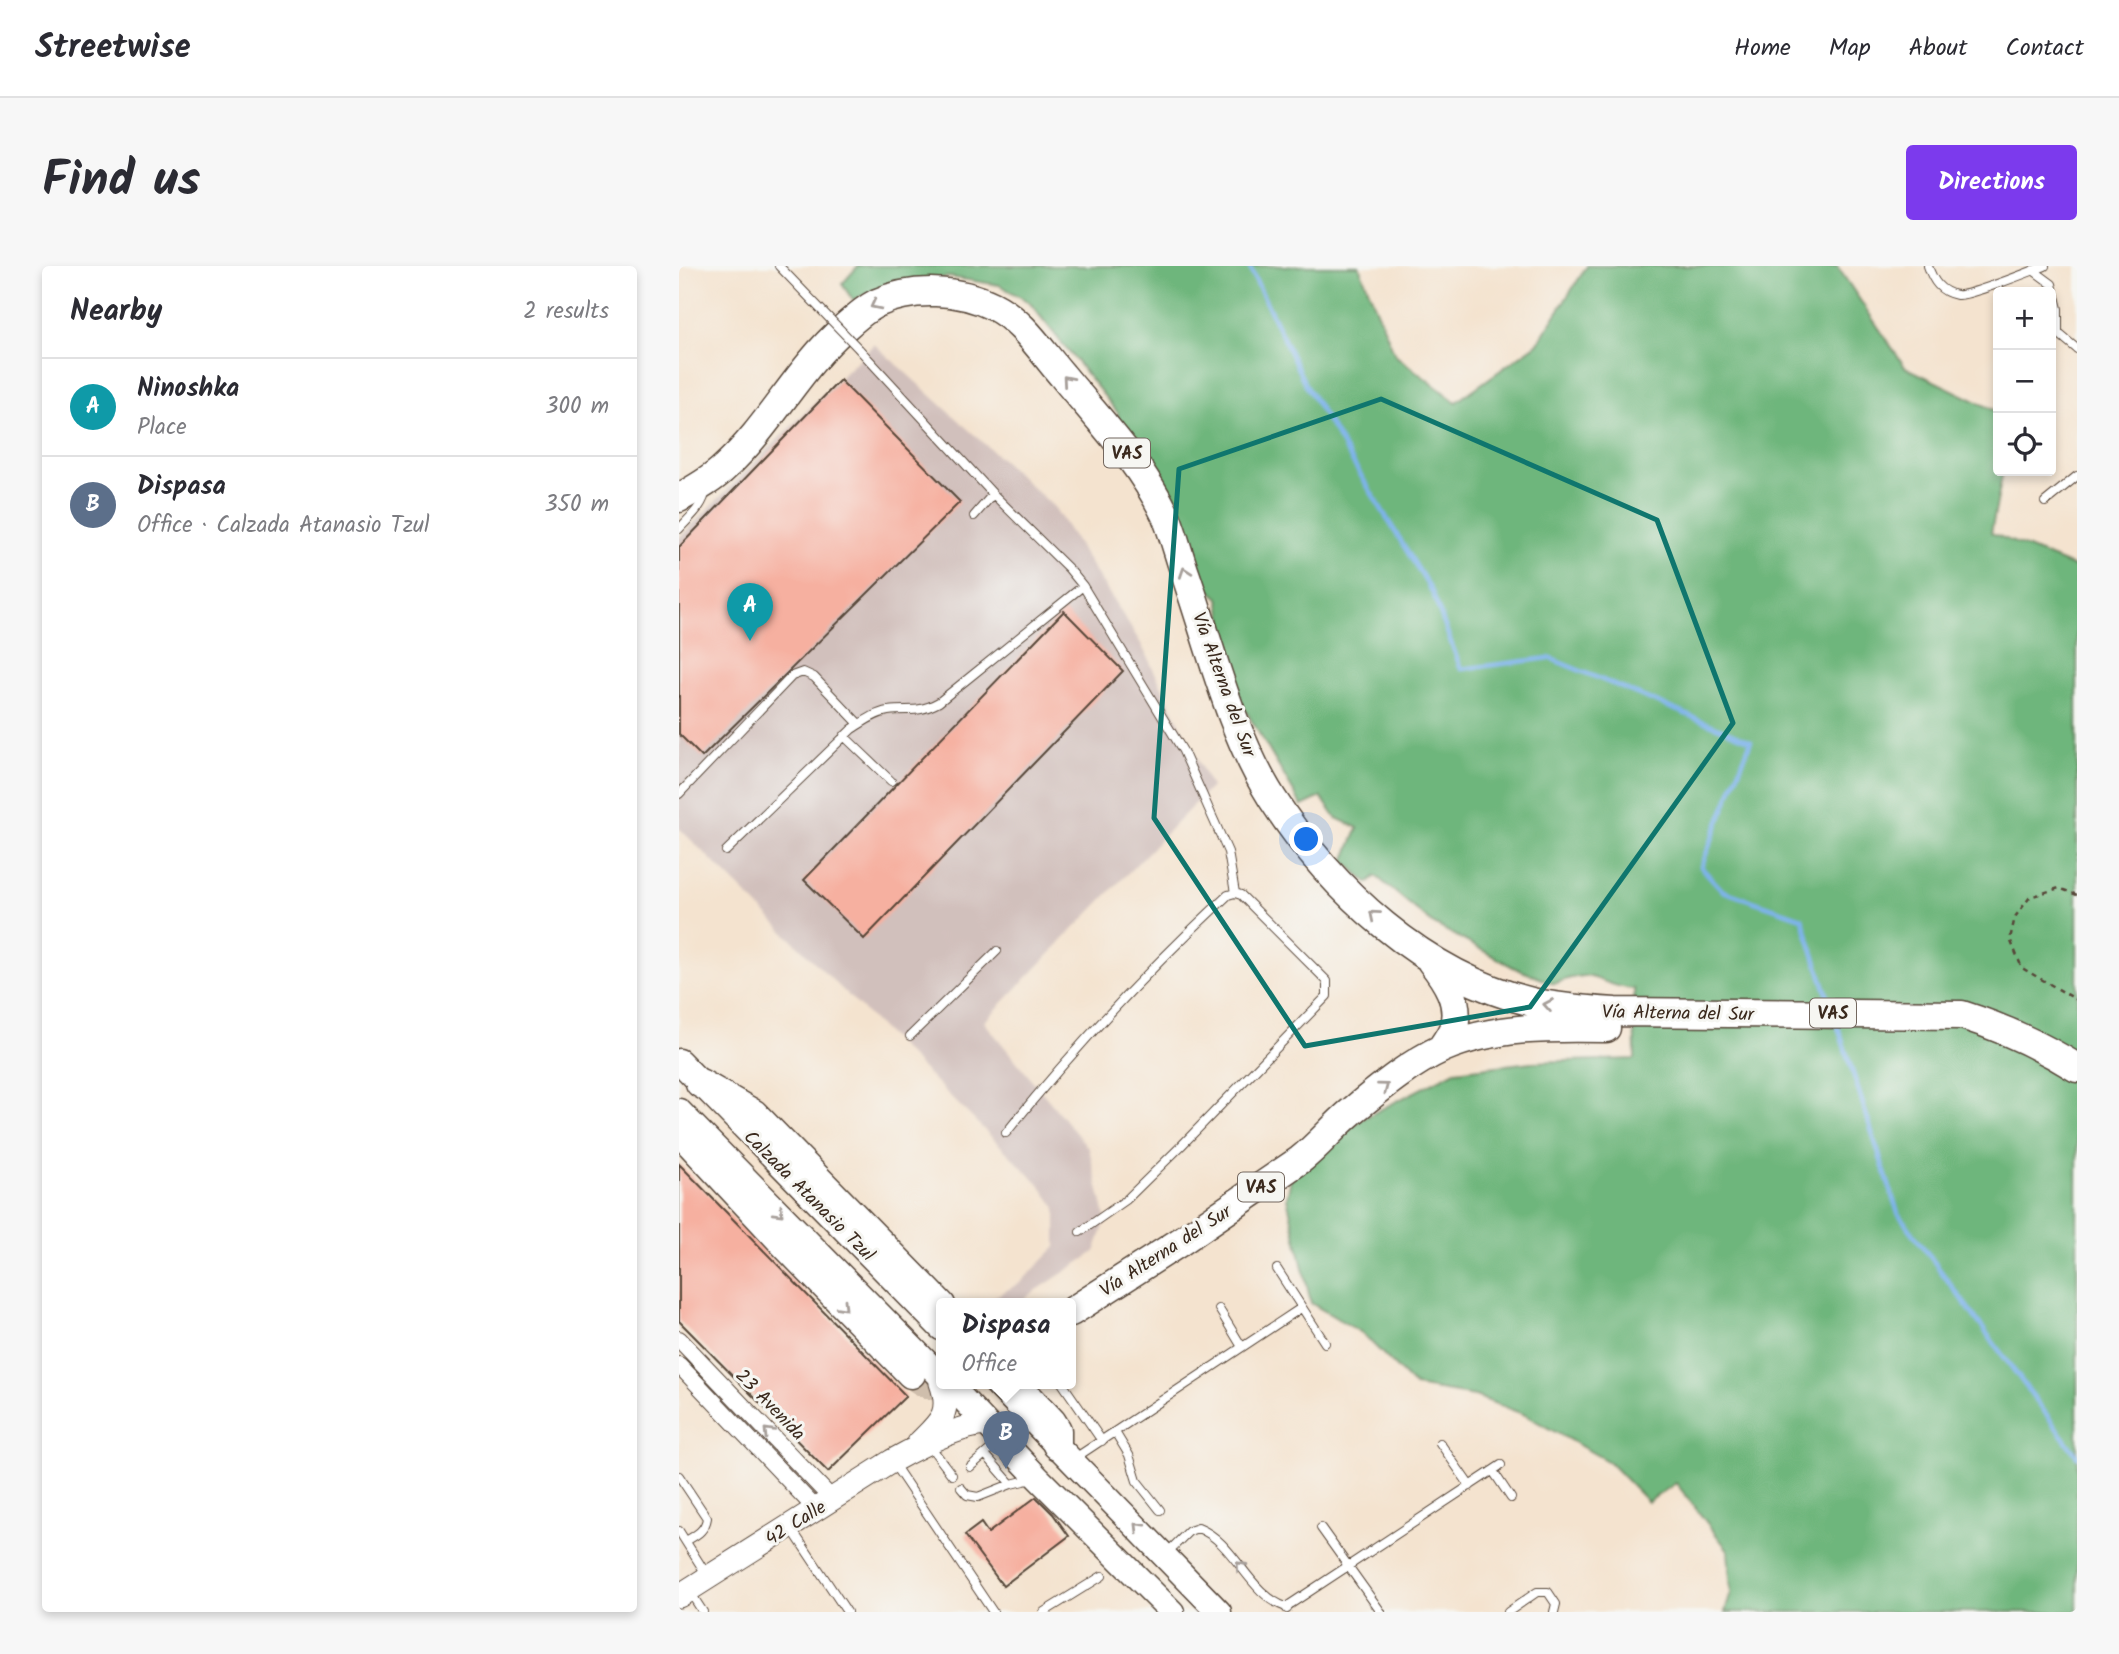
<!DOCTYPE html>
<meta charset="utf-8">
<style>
body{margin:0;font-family:Kalam,sans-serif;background:#f7f7f7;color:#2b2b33}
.controls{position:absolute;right:21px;top:21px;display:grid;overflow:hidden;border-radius:7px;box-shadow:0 4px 10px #0003}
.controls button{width:63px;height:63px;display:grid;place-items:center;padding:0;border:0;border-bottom:2px solid #e1e1e2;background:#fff;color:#2b2b33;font:35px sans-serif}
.you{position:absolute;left:628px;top:574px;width:24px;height:24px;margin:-18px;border:5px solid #fff;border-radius:50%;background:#1a73e8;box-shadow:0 0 0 10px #1a73e833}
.badge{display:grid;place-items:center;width:46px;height:46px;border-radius:50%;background:#7c3aed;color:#fff;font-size:23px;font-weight:700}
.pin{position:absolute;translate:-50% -58px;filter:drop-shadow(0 2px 4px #0008)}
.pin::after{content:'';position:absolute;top:37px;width:24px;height:21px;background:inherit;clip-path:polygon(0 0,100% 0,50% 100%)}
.popup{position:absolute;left:257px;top:1032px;width:140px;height:91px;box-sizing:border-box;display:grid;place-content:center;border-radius:7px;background:#fff;filter:drop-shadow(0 2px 5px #0005);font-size:23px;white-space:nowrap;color:#7c7c81}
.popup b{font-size:26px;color:#2b2b33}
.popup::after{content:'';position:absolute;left:50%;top:100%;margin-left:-14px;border:14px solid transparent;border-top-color:#fff}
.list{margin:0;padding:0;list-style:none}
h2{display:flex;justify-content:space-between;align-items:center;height:91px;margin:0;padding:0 28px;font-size:30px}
h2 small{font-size:23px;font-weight:400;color:#7c7c81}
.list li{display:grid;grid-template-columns:46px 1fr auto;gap:21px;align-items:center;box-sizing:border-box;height:98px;padding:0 28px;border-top:2px solid #e1e1e2}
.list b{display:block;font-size:26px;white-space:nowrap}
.list p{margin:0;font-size:23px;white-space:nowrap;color:#7c7c81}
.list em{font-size:23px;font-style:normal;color:#7c7c81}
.icon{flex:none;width:38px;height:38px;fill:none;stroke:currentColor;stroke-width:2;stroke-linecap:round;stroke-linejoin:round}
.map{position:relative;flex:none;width:1398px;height:1346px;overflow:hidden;border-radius:7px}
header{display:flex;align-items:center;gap:42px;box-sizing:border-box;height:98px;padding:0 35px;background:#fff;border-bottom:2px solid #e1e1e2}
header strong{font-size:33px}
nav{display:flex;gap:38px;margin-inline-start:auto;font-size:24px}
.intro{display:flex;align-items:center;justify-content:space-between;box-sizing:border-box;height:168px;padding:0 42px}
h1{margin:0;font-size:49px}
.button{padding:18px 32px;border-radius:7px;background:#7c3aed;color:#fff;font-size:24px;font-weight:700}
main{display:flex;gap:42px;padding:0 42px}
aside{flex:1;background:#fff;border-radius:7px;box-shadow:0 4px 10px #0003}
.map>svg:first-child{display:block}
.industrial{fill:#d1c0bc}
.forest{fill:#6eb67c;stroke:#54704d;stroke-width:2}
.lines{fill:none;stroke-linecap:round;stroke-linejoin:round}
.stream{stroke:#7eb3ec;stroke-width:4.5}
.building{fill:#f6b0a0}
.highway-tunnel{stroke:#cfbeac;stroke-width:28;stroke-dasharray:28 14;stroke-linecap:butt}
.lane-casing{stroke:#574639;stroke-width:10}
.street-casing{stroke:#574639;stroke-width:18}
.secondary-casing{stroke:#574639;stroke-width:25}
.primary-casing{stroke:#574639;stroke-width:27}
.highway-casing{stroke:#574639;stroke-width:31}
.path{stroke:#574639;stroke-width:2.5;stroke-dasharray:5 5;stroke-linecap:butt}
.lane{stroke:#fff;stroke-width:8}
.street{stroke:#fff;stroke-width:16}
.secondary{stroke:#fff;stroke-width:23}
.primary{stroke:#fff;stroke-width:24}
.highway{stroke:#fff;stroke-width:28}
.lane-bridge-casing{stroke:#574639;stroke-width:10;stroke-linecap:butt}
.lane-bridge{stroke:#fff;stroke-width:8}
.oneway{stroke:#a79f9a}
.marked{fill:none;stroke:#0f766e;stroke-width:5;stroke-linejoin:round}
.labels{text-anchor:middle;stroke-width:6;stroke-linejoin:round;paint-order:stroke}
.shield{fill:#f6f6f2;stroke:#73675e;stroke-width:2}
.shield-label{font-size:18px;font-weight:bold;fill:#3b2a1e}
.street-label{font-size:19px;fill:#3b2a1e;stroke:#f6f6f2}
</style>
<header>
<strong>Streetwise</strong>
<nav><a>Home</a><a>Map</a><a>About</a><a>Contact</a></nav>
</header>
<div class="intro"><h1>Find us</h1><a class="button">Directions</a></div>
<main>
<aside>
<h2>Nearby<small>2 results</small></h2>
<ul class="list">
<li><span class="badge" style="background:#0f9aa8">A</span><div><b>Ninoshka</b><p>Place</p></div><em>300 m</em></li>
<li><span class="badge" style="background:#5c6f8a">B</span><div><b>Dispasa</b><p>Office · Calzada Atanasio Tzul</p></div><em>350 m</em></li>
</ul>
</aside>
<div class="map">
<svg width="1398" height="1346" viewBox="0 0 1398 1346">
<rect width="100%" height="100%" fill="#f6f6f2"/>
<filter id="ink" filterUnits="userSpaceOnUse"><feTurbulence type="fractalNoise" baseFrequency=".0143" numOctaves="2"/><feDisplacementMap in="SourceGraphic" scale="14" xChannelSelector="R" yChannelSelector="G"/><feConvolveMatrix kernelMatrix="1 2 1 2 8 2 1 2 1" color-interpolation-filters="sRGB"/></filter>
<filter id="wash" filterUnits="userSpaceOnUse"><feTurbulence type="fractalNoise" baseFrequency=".00686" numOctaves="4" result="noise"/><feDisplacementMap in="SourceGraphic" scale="28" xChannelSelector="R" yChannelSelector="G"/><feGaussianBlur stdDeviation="1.57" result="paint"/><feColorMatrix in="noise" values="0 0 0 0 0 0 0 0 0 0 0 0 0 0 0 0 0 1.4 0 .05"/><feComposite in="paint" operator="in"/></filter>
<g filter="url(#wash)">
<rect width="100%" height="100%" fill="#f4e3cf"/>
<path class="industrial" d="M195,78L375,241L461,376L532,521L305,756L410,883L427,954L416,986L338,1037H304L341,1017L377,981V942L360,918L0,562V272Z"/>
<path class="forest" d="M179,0H680L716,89L777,136L858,78L908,0H1158L1226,101L1319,146V205H1324L1312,267L1398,302V1346H1046L1052,1327L1049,1284L997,1217L969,1236L930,1196L844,1148L796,1130L736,1120L683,1067L632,1037L608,932L613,907L683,853L776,805L852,796L956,793L955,723C916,720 918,699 875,718L836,702L753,657L697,610L689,617L665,595L679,562L657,552L642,531L623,540L558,430L540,332L525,319L492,235L439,156V147L350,36L320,19L270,11L214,17L174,34L163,18Z"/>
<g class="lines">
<path class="stream" d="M570,0L626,118L753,326L782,403L870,392L1072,475L1022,601L1044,625L1123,652L1152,740
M1158,758L1219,947L1398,1190"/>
</g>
<g id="blocks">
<path class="building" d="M161,114L281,236L23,491L0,468V281Z
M385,345L444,405L185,673L125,614Z
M0,898L227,1130L149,1206L0,1055Z
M357,1231L374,1248L390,1270L324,1320L286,1269L302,1257L309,1267Z"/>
</g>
</g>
<g filter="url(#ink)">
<use href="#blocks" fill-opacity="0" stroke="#574639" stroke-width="2"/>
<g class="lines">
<path class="highway-tunnel" d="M232,1108C246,1120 261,1125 278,1117"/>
<defs>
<path id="lane" d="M100,0L152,54
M1249,0C1254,15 1261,26 1278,29C1288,31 1352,5 1366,0
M1354,4L1373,18L1379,43V67L1398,83
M180,83L314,228L390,303L404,320L504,485L549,586L556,627
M1366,236L1398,210
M295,250L314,228
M0,263C11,251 25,240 27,223
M165,470L212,515
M0,528L113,410L124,406L135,411L180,458
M47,585L173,463C184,456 196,447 209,445C231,442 238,448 260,436L404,320
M231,770L318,685
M327,867C395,782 470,703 549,629L556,627
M401,966L447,934L502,880L648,730V715L562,629L556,627
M598,1003L646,1077
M540,1043L563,1081
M383,1117L423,1175
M436,1166L450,1189L458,1215L481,1244
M761,1177L791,1220
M251,1180L273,1209
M306,1188L332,1218
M396,1192L622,1042
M214,1197L314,1346
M291,1201L320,1176
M814,1205L832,1232
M0,1210L28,1252C26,1265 17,1269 7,1275
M282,1222L288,1229L299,1231L332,1218L353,1213
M112,1262L168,1346
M642,1262L702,1346
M0,1265L29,1311
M487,1288L510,1265L519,1262C556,1276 569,1328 607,1341L608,1343
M11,1326L24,1346
M607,1341L822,1199
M365,1346L423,1310
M829,1346L858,1326H869L877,1338L875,1346"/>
<path id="street" d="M0,1073L153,1233
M0,1099L137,1243"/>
<path id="secondary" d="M240,1177C261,1156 273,1148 262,1117
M0,1330L213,1195C238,1181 279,1160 307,1158"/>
<path id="primary" d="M0,795L262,1062
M0,845L262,1111
M269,1117L359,1212L493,1346
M317,1117L540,1346"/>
<path id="highway" d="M0,232C16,223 33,214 46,201C91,160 119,102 165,62C175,53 186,43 198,37C234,21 280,23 314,40C344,55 362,85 383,109C420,154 462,197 487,250C495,269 500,291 507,310C532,383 552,467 593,532C652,624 745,710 853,736C880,742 908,744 936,746L1283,749C1324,762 1361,779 1398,802
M752,695C767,714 783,737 774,763C771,770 766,777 762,783
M21,817L75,848L262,1039
M0,865L109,982L232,1108
M392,1046L501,976L621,894C640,879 654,861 672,846C700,823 731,797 764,782C815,760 873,761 927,762
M336,1117L373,1156L378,1164V1179"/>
</defs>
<use href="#lane" class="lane-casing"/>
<use href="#street" class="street-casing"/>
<use href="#secondary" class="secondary-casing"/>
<use href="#primary" class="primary-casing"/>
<use href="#highway" class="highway-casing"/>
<path class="path" d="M1398,629L1380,622L1351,631L1336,651L1331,673L1343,702L1398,734"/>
<use href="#lane" class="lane"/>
<use href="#street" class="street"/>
<use href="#secondary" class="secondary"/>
<use href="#primary" class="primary"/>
<use href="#highway" class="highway"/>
<defs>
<path id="lane-bridge" d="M152,54L180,83"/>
</defs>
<use href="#lane-bridge" class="lane-bridge-casing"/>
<use href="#lane-bridge" class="lane-bridge"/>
</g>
<defs><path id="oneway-chevron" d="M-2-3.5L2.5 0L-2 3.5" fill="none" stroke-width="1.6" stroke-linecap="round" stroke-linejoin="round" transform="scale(1.75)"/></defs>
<g class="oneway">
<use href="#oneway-chevron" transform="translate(196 39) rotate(153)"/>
<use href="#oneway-chevron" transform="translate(388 114) rotate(-131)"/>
<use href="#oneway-chevron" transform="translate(506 306) rotate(-109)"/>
<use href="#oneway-chevron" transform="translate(695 649) rotate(-140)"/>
<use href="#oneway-chevron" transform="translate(869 739) rotate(-170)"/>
<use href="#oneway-chevron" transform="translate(705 821) rotate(-37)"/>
<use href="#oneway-chevron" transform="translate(100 946) rotate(45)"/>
<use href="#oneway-chevron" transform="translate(164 1040) rotate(46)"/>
<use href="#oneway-chevron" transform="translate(89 1166) rotate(-134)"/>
<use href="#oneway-chevron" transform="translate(460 1261) rotate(-135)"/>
<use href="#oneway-chevron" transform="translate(561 1300) rotate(-132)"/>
</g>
</g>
<path class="marked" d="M702,133L978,254L1054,457L851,741L626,780L475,552L500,203Z"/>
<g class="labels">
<g class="shield">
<rect x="425" y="172.5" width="46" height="29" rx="5"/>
<rect x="1131" y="732.5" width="46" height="29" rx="5"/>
<rect x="559" y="906.5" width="46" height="29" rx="5"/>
</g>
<g class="shield-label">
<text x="448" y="193">VAS</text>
<text x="1154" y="753">VAS</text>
<text x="582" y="927">VAS</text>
</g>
<g class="street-label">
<text transform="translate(546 418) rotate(70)" y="7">Vía Alterna del Sur</text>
<text transform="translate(999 746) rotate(1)" y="7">Vía Alterna del Sur</text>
<text transform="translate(131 929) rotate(45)" y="7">Calzada Atanasio Tzul</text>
<text transform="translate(486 984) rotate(-33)" y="7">Vía Alterna del Sur</text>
<text transform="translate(92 1138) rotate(46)" y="7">23 Avenida</text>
<text transform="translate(116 1256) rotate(-32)" y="7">42 Calle</text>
</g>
</g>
</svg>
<div class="controls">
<button>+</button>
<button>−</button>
<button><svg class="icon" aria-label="locate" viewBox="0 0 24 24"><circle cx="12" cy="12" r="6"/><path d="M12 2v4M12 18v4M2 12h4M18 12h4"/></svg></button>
</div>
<div class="you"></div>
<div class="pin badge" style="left:71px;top:375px;background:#0f9aa8">A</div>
<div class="pin badge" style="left:327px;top:1203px;background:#5c6f8a">B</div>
<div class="popup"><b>Dispasa</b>Office</div>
</div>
</main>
